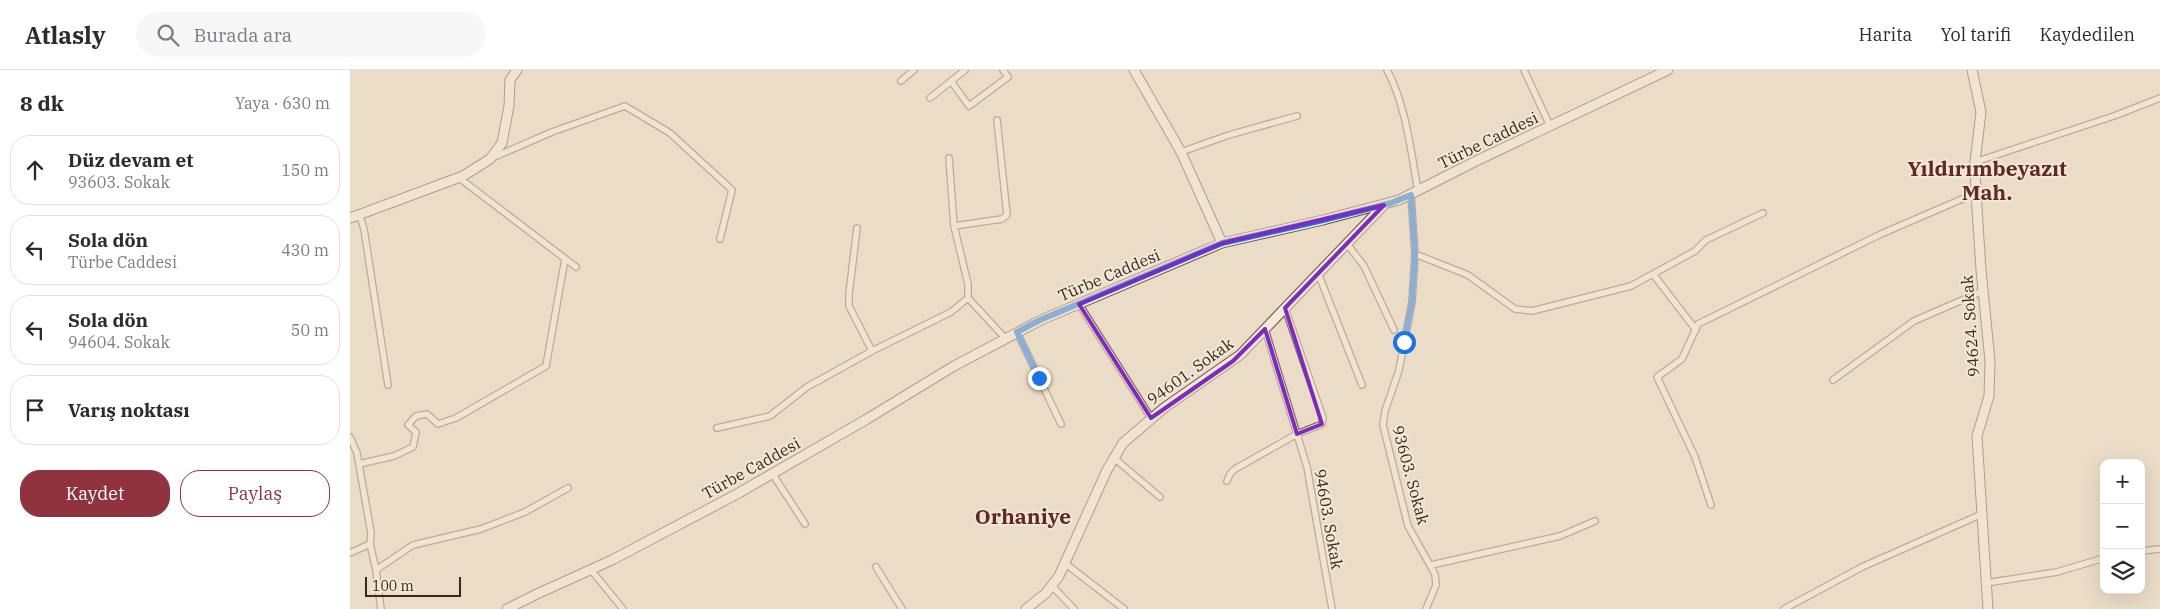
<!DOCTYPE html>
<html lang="tr">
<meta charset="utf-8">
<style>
body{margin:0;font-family:"IBM Plex Serif",serif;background:#f7f7f7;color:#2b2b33}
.controls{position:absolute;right:15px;bottom:15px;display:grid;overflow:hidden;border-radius:10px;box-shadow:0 5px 20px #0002}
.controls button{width:45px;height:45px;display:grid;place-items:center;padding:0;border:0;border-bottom:1px solid #e1e1e2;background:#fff;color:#2b2b33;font:25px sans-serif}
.scale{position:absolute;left:15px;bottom:12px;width:96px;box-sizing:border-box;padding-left:5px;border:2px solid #372920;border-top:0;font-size:14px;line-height:18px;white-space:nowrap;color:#372920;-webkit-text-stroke:4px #f3e7d6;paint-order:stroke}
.stop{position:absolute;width:15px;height:15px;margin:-11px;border:4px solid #1a73e8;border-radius:50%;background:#fff}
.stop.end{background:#1a73e8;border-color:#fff;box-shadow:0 1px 5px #0008}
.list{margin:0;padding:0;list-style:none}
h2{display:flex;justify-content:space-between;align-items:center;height:65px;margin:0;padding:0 20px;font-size:21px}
h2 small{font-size:16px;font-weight:400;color:#7c7c81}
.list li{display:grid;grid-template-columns:32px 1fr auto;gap:15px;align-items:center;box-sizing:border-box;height:70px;margin:0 10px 10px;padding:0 10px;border:1px solid #e1e1e2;border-radius:20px}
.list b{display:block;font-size:19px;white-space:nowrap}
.list p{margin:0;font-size:16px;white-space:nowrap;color:#7c7c81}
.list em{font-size:16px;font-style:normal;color:#7c7c81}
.actions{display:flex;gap:10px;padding:15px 20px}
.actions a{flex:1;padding:11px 0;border:1px solid #90333e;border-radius:20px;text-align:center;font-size:18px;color:#90333e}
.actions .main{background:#90333e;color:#fff}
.icon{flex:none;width:28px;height:28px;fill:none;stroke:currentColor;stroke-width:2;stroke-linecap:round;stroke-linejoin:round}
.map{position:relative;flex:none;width:1810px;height:539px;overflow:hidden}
header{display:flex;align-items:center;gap:30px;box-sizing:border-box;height:70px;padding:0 25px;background:#fff;border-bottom:1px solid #e1e1e2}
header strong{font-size:24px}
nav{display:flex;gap:28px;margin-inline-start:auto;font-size:18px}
.search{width:350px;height:45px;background:#f7f7f7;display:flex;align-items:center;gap:12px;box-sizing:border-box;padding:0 18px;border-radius:28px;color:#7c7c81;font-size:19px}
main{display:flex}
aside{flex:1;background:#fff}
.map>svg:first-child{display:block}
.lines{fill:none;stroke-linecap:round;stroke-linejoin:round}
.street-casing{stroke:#856e5e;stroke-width:8}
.secondary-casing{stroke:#675041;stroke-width:11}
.street{stroke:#f6ebda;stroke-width:5.5}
.secondary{stroke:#f6ebda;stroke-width:9}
.route{stroke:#1a73e8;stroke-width:6}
.marked{fill:none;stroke:#7b2cbf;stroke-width:4;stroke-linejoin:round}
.labels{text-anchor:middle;stroke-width:4;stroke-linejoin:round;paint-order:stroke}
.street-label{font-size:16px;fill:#372920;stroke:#f3e7d6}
.district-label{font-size:21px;font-weight:bold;fill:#602923;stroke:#f3e7d6}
</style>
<header>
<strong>Atlasly</strong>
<div class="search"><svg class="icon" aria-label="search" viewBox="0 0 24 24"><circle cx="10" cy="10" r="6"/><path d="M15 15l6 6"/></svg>Burada ara</div>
<nav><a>Harita</a><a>Yol tarifi</a><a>Kaydedilen</a></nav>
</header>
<main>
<aside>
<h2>8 dk<small>Yaya · 630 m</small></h2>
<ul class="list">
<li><svg class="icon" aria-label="ahead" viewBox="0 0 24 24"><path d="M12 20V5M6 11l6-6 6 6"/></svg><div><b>Düz devam et</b><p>93603. Sokak</p></div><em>150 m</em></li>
<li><svg class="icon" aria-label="left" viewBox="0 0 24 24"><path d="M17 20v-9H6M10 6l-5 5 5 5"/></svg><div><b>Sola dön</b><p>Türbe Caddesi</p></div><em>430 m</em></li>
<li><svg class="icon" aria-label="left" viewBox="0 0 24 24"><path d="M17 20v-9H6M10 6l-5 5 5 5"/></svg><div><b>Sola dön</b><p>94604. Sokak</p></div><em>50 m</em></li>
<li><svg class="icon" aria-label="arrive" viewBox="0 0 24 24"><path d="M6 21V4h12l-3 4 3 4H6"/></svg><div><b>Varış noktası</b></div></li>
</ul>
<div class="actions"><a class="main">Kaydet</a><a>Paylaş</a></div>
</aside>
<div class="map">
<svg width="1810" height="539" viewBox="0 0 1810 539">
<rect width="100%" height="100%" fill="#ebdcc7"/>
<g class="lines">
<defs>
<path id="street" d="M1037,0C1056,35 1061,82 1068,121
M1174,0L1200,56
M551,11L564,0
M601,11L619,36L658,7L653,0
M580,28L615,0
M831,82L879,65L947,46
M142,88L202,62L275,36L320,63L382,120L370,169
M599,88L604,156L618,214V228L655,268
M1625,92L1764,46L1810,28
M108,107L226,197
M1061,125L1065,184L1062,232L1049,300L1035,341L1033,355L1058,456L1085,504L1086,515L1076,539
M9,143L14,159L38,315
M604,156L652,149L657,145L647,50
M507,158L499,224V236L522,281
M997,174L1014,196L1044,260
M1065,184L1118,205L1165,239L1182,241L1281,216L1345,181L1356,170L1413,143
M968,203L1012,315
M1303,204L1346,260
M729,234L801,348
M915,259L957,397L982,539
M667,262L711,354
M1483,310L1564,251L1633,221
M367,358L420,346L457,317L522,281L601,242L618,228
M0,367L7,383L21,463L20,474L26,500L31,539
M764,388L810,427
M9,394L44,386L63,377L66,362L58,355L66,346L77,344L88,354L106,348L196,296L215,189
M422,403L455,454
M877,411L880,404L885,399L947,364L972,354L973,348L935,238
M1361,435L1345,387L1307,307L1332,289L1348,254L1531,164L1626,123
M1791,481L1810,479
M0,483L20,474
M716,494L774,539
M1081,495L1210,466L1245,451
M526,497L552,539
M26,500L63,475L131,459L175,442L218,418
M241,500L273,539
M1636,513L1707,502L1754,488
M702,516L724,539
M1434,539L1512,497L1632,444"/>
<path id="secondary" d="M784,0L831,82L872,173
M1622,0L1631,42L1625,92L1626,123L1631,200L1640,291L1639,326L1627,366L1638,539
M0,148L113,106L140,89L152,73L159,36L160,10L167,0
M157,539L187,524L262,490L387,424L517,349L604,296L691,250L872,173L973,150L1049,130L1126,91L1318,0
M676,539L696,523L709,506L757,400L773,373L814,338L890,285L1034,135"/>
</defs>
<use href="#street" class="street-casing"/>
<use href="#secondary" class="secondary-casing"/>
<use href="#street" class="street"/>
<use href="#secondary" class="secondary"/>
</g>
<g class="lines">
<path class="route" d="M689,308L667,262L690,250L872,173L973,150L1041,133L1061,125L1065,184L1062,232L1054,272"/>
</g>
<path d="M0 0H1810V539H0ZM1034,135L935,238L972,354L947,364L915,259L883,291L801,348L729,234L872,173Z" fill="#ebdcc7" fill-opacity=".55" fill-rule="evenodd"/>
<path class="marked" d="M1034,135L935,238L972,354L947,364L915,259L883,291L801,348L729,234L872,173Z"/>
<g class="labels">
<g class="street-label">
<text transform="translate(1138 70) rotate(-26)" y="6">Türbe Caddesi</text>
<text transform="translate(759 205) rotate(-23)" y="6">Türbe Caddesi</text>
<text transform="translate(1620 256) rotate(-94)" y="6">94624. Sokak</text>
<text transform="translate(840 301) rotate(-36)" y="6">94601. Sokak</text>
<text transform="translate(401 398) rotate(-29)" y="6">Türbe Caddesi</text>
<text transform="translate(1061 405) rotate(75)" y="6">93603. Sokak</text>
<text transform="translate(979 449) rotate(80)" y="6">94603. Sokak</text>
</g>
<g class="district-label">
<text x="1637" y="106">Yıldırımbeyazıt<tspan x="1637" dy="24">Mah.</tspan></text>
<text x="673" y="454">Orhaniye</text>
</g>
</g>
</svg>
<div class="controls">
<button>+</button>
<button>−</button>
<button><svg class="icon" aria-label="layers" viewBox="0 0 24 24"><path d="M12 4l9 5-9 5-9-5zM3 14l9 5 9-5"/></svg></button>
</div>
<div class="scale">100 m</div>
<div class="stop" style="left:1054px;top:272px"></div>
<div class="stop end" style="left:689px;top:308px"></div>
</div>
</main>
